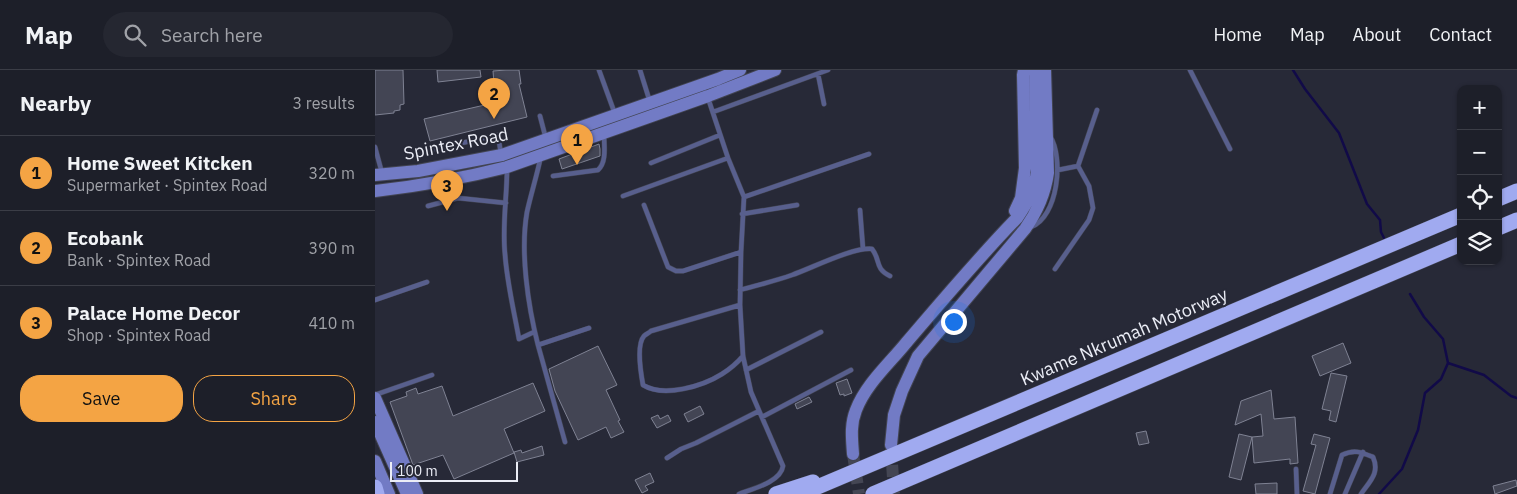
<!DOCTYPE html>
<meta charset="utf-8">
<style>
body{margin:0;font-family:"IBM Plex Sans",sans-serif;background:#252731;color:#f1f3f6}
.controls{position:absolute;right:15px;top:15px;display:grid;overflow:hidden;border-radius:10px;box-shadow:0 1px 4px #0004}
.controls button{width:45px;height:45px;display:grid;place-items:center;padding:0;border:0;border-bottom:1px solid #3b3d46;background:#1d1f29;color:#f1f3f6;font:25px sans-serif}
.scale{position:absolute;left:15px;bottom:12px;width:128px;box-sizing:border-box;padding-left:5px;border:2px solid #ebedf6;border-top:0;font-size:14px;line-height:18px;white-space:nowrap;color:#ebedf6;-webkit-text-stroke:4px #272937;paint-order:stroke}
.you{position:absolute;left:578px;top:251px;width:18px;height:18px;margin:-12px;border:4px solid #fff;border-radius:50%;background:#1a73e8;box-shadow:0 0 0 8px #1a73e833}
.badge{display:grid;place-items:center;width:32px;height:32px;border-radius:50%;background:#f4a444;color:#111;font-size:16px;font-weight:700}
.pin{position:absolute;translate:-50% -41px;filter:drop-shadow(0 1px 2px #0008)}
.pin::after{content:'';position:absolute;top:26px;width:18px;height:15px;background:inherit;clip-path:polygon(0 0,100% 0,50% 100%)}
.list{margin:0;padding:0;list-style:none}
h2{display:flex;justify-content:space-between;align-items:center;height:65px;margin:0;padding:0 20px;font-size:21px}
h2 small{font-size:16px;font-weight:400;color:#a0a2a8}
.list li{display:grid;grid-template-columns:32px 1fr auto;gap:15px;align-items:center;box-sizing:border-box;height:75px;padding:0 20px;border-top:1px solid #3b3d46}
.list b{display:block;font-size:19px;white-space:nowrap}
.list p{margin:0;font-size:16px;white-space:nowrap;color:#a0a2a8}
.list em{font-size:16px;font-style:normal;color:#a0a2a8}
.actions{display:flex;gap:10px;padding:15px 20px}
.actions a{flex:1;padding:11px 0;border:1px solid #f4a444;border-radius:20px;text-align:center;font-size:18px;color:#f4a444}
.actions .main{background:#f4a444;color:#111}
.icon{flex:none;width:28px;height:28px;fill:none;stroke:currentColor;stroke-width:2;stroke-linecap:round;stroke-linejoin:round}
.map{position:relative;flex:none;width:1142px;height:424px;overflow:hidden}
header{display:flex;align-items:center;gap:30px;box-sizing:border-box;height:70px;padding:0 25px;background:#1d1f29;border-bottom:1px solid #3b3d46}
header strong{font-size:24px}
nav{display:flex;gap:28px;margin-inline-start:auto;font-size:18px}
.search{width:350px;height:45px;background:#252731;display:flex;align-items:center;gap:12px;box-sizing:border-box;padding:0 18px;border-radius:28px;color:#a0a2a8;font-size:19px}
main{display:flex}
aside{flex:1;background:#1d1f29}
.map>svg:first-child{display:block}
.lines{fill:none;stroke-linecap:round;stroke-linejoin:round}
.stream{stroke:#110a48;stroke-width:2.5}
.building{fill:#434554;stroke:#7f8293}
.secondary-tunnel{stroke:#444654;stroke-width:12;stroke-dasharray:12 6;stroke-linecap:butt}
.lane-casing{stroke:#424452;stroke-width:5.5}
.secondary-casing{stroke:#424452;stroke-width:14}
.highway-casing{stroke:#424452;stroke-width:16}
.lane{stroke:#585f8d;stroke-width:4.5}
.secondary{stroke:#727bc5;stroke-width:12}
.highway{stroke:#a0aaf0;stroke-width:15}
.labels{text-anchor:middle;stroke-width:4;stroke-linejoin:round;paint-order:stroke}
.street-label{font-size:18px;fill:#ebedf6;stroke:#272937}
</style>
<header>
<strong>Map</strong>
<div class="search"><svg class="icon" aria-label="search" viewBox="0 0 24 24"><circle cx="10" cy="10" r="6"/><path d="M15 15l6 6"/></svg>Search here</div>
<nav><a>Home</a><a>Map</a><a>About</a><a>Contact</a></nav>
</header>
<main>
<aside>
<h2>Nearby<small>3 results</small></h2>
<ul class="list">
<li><span class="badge">1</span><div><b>Home Sweet Kitcken</b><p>Supermarket · Spintex Road</p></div><em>320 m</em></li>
<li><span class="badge">2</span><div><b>Ecobank</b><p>Bank · Spintex Road</p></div><em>390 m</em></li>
<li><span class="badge">3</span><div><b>Palace Home Decor</b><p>Shop · Spintex Road</p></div><em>410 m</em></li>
</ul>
<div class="actions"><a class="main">Save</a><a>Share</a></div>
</aside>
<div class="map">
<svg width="1142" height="424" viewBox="0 0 1142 424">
<rect width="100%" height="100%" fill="#272937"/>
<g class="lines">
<path class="stream" d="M918,0L930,19L964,63L992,134L1005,150L1006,162L1009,168
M1035,224L1049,247L1068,269L1073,293L1109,305L1136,326L1142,328
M1004,424L1027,399L1043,360L1050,323L1066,309L1073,293"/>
</g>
<path class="building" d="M0,0H28L29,34L25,35V40L19,41V43L0,45Z
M62,0H105L106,7L63,12Z
M131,0H144L146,14H144L152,47L55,71L49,49L114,34V29L120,26L118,1Z
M224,74L225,79V86L187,99L184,89Z
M968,273L976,293L945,306L937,286Z
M223,276L242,315L231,320L245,350L243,351L249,362L236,368L231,357L203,370L180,321L174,299Z
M956,303L972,306L961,352L954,350L956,341L947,339Z
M472,309L477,323L469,326V324L465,325L461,313Z
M158,313L170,341L129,359L139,383L79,409L68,385L38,395L15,332L32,326L31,322L41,318L43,324L67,316L78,346Z
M896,320L899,349L920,347L923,393L915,394V389L879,393L877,367L888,366L886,344L860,355L866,331Z
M434,327L437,332L422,339L420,334Z
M325,336L329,344L313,352L309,344Z
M283,345L285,349L293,345L296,351L282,358L276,348Z
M771,361L774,373L764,375L761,363Z
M864,364L877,367L866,410L854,407Z
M939,364L955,368L940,424L928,421L941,375L936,374Z
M167,376L169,385L142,392L139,382L146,380L147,383Z
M275,403L279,412L270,416L273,420L267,423L260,410Z
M1141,410L1142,416L1120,424L1118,416Z
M902,413V424H881L880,414Z"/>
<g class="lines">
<path class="secondary-tunnel" d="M516,377L519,424
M478,384L484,424"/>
<defs>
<path id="lane" d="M224,0L240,44
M265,0L275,32
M815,0L855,79
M443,4L449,34
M333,28L353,88L369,127L366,182L365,235L368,286L376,322L408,396C406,412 377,419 364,424
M338,42L453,0
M165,46L171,69
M0,77L7,103
M50,81L123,65L126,84
M166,86C162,105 156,124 152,142C145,182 153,236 163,275L214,258
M276,93L345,65
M132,99C132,127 127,156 130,184C132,213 139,241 144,269L159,262
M683,100L703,96L722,40
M178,106L223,100C232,92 229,76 229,64
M248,126L353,88
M369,127L494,84
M269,135L293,197L301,201H308L366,182
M53,136L83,128L131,133
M485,140L488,179
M367,144L422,135
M656,157C683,147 689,88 675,66
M680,199L714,150L718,138L714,116L703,96
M365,220C383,215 400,211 417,205C437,198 478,177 497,179C506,190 499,198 515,206
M0,230L52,212
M365,235L276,261C274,263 271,264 269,266C261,275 266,304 268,315C289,328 328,316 347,304C355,299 362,293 368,286
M163,275L190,372
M371,300L446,262
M0,325L57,305
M387,347L476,300
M292,388L306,379L321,373L384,341
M921,399L922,424
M955,424L967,385C979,379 986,382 998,387C1005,403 995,411 986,424
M970,424L988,382"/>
<path id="secondary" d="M0,105L43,101L127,85L343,9L365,0
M0,121C44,116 89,108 132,97L333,26L400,0
M640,141L646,128L650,98L648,5L649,0
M0,328L42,424
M0,352L32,424
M516,375L519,345L527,321L543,286L650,159C662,142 670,124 673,103L670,0
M478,384C477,369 475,355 481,340C491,314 514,294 531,273C567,231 603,188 642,148C653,132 658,121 662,103L660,0
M0,391L14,424"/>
<path id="highway" d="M1123,129L1142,121
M1123,158L1142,150
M0,417L2,424
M401,424L438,412
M426,424L1086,145
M498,424L1086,174"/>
</defs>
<use href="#lane" class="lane-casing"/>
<use href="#secondary" class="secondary-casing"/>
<use href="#highway" class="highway-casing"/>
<use href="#lane" class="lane"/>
<use href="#secondary" class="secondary"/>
<use href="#highway" class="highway"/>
</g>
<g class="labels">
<g class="street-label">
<text transform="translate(81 74) rotate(-11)" y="6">Spintex Road</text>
<text transform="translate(749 267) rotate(-23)" y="6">Kwame Nkrumah Motorway</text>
</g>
</g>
</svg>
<div class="controls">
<button>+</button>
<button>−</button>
<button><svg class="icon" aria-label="locate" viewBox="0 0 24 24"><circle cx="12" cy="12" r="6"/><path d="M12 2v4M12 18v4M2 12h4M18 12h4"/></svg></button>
<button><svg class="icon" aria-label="layers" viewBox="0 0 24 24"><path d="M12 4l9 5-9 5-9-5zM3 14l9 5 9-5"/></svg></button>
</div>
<div class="scale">100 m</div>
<div class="you"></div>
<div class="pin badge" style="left:202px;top:95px">1</div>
<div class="pin badge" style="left:119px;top:49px">2</div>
<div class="pin badge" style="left:72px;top:141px">3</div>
</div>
</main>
